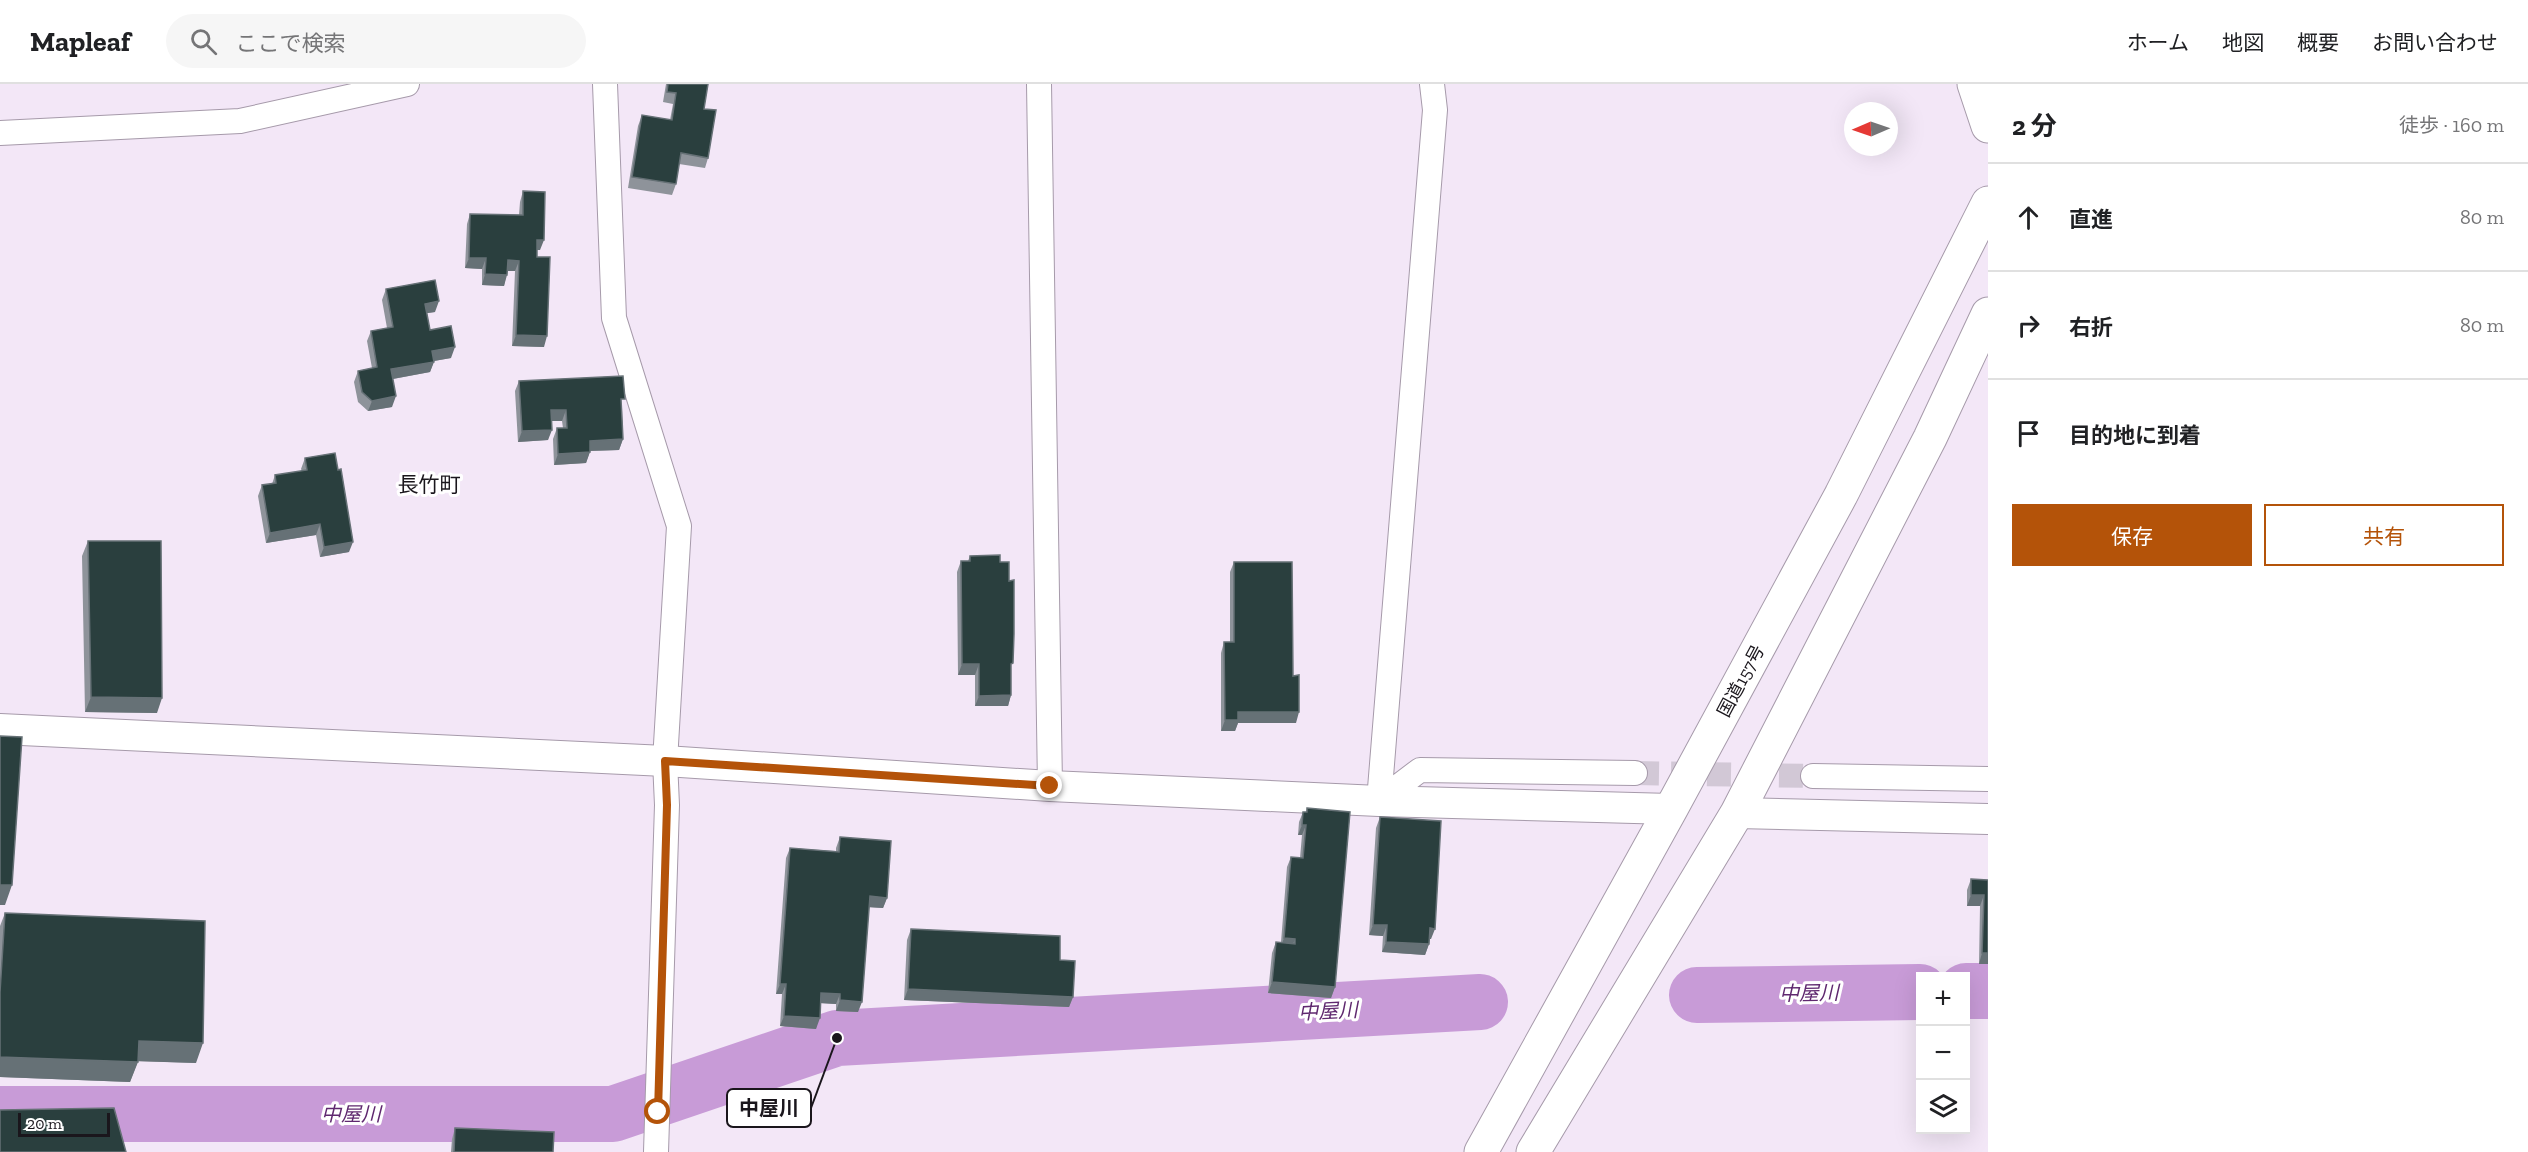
<!DOCTYPE html>
<html lang="ja">
<meta charset="utf-8">
<style>
body{margin:0;font-family:"Zilla Slab","Noto Sans JP",serif;background:#f6f6f6;color:#202124}
.controls{position:absolute;right:18px;bottom:18px;display:grid;overflow:hidden;border-radius:0px;box-shadow:0 6px 24px #0002}
.controls button{width:54px;height:54px;display:grid;place-items:center;padding:0;border:0;border-bottom:2px solid #e0e0e0;background:#fff;color:#202124;font:30px sans-serif}
.compass{position:absolute;left:1844px;top:18px;width:54px;height:54px;border-radius:50%;background:#fff;box-shadow:0 6px 24px #0002;rotate:268deg}
.scale{position:absolute;left:18px;bottom:15px;width:92px;box-sizing:border-box;padding-left:6px;border:3px solid #1a161c;border-top:0;font-size:16px;line-height:21px;white-space:nowrap;color:#1a161c;-webkit-text-stroke:4px #fff;paint-order:stroke}
.stop{position:absolute;width:18px;height:18px;margin:-14px;border:4px solid #b45309;border-radius:50%;background:#fff}
.stop.end{background:#b45309;border-color:#fff;box-shadow:0 2px 6px #0008}
.list{margin:0;padding:0;list-style:none}
h2{display:flex;justify-content:space-between;align-items:center;height:78px;margin:0;padding:0 24px;font-size:26px}
h2 small{font-size:20px;font-weight:400;color:#757577}
.list li{display:grid;grid-template-columns:39px 1fr auto;gap:18px;align-items:center;box-sizing:border-box;height:108px;padding:0 24px;border-top:2px solid #e0e0e0}
.list b{display:block;font-size:22px;white-space:nowrap}
.list em{font-size:20px;font-style:normal;color:#757577}
.actions{display:flex;gap:12px;padding:18px 24px}
.actions a{flex:1;padding:14px 0;border:2px solid #b45309;border-radius:0px;text-align:center;font-size:21px;color:#b45309}
.actions .main{background:#b45309;color:#fff}
.icon{flex:none;width:33px;height:33px;fill:none;stroke:currentColor;stroke-width:2;stroke-linecap:round;stroke-linejoin:round}
.map{position:relative;flex:none;width:1988px;height:1068px;overflow:hidden}
header{display:flex;align-items:center;gap:36px;box-sizing:border-box;height:84px;padding:0 30px;background:#fff;border-bottom:2px solid #e0e0e0}
header strong{font-size:28px}
nav{display:flex;gap:33px;margin-inline-start:auto;font-size:21px}
.search{width:420px;height:54px;background:#f6f6f6;display:flex;align-items:center;gap:15px;box-sizing:border-box;padding:0 21px;border-radius:33px;color:#757577;font-size:22px}
main{display:flex}
aside{flex:1;background:#fff}
.map>svg:first-child{display:block}
.lines{fill:none;stroke-linecap:round;stroke-linejoin:round}
.river{stroke:#c89bd7;stroke-width:56}
.minor-tunnel{stroke:#d2c8d6;stroke-width:24;stroke-dasharray:24 12;stroke-linecap:butt}
.minor-casing{stroke:#a69aaa;stroke-width:26}
.tertiary-casing{stroke:#a69aaa;stroke-width:32}
.secondary-casing{stroke:#a69aaa;stroke-width:35}
.trunk-casing{stroke:#a69aaa;stroke-width:35}
.minor{stroke:#fff;stroke-width:24}
.tertiary{stroke:#fff;stroke-width:30}
.secondary{stroke:#fff;stroke-width:33}
.trunk{stroke:#fff;stroke-width:33}
.wall{fill:#8e939a}
.shaded-wall{fill:#667176}
.building{fill:#2a3f3e;stroke:#667176;stroke-width:1.5}
.route{stroke:#b45309;stroke-width:8}
.labels{text-anchor:middle;stroke-width:6;stroke-linejoin:round;paint-order:stroke}
.street-label{font-size:18px;fill:#1a161c;stroke:#fff}
.water-label{font-size:20px;font-style:italic;fill:#5f286f;stroke:#fff}
.quarter-label{font-size:21px;fill:#1a161c;stroke:#fff}
.leader{fill:none;stroke:#1a161c;stroke-width:2}
.callout-dot{fill:#1a161c;stroke:#fff;stroke-width:2}
.callout{fill:#fff;stroke:#1a161c;stroke-width:2}
.callout-label{font-size:20px;text-anchor:middle;font-weight:bold;fill:#1a161c}
</style>
<header>
<strong>Mapleaf</strong>
<div class="search"><svg class="icon" aria-label="search" viewBox="0 0 24 24"><circle cx="10" cy="10" r="6"/><path d="M15 15l6 6"/></svg>ここで検索</div>
<nav><a>ホーム</a><a>地図</a><a>概要</a><a>お問い合わせ</a></nav>
</header>
<main>
<div class="map">
<svg width="1988" height="1068" viewBox="0 0 1988 1068">
<rect width="100%" height="100%" fill="#f3e7f7"/>
<g class="lines">
<path class="river" d="M1966,907H1988
M1697,911L1920,908
M0,1030H613L837,954L1480,918"/>
<path class="minor-tunnel" d="M1635,689L1813,692"/>
<defs>
<path id="minor" d="M605,0L614,234L679,442L665,677L667,721L656,1068
M1039,0L1050,702
M0,49L240,37L407,0
M1813,692L1988,695
M1379,717L1435,26L1432,0
M1379,717L1420,686L1635,689"/>
<path id="tertiary" d="M0,645L665,677L1050,702L1379,717L1671,725
M1737,729L1988,735"/>
<path id="secondary" d="M1974,0L1988,42"/>
<path id="trunk" d="M1481,1068L1671,725L1841,411L1988,119
M1533,1068L1737,729L1930,354L1988,230"/>
</defs>
<use href="#minor" class="minor-casing"/>
<use href="#tertiary" class="tertiary-casing"/>
<use href="#secondary" class="secondary-casing"/>
<use href="#trunk" class="trunk-casing"/>
<use href="#minor" class="minor"/>
<use href="#tertiary" class="tertiary"/>
<use href="#secondary" class="secondary"/>
<use href="#trunk" class="trunk"/>
</g>
<path class="wall" d="M666,0H708L704,25L708,74L705,84L679,80L676,100L672,111L628,104L638,42L642,31L670,36L673,20L663,18Z
M523,107L540,166H537V173L544,263L512,262L515,187H507L504,202L482,201V185L465,184L467,140L470,130L519,131L520,118Z
M386,205L435,228L427,229L430,246L451,274L434,277L430,288L393,295L392,323L368,327L358,318L354,298L358,287L372,284L367,257L371,247L387,244L382,216Z
M519,297L622,324L623,355L619,366L590,367L586,379L554,381L553,355L557,344H563L562,337H551L548,356L518,358L515,307Z
M305,374L349,468L320,473L316,451L266,459L258,412L262,401L272,400L275,391L302,387L301,385Z
M88,457L157,629L85,628L82,472Z
M970,472L1011,586V611L1008,622H975V591H958L957,488L961,477H968Z
M1234,478L1293,592L1296,639H1238L1235,647H1221V569L1224,558H1230V488Z
M1307,724L1335,903L1331,914L1268,909L1272,869L1276,858H1281L1287,783L1291,773L1300,774L1302,751H1298L1299,738L1303,728H1306Z
M1380,733L1431,855H1429V860L1425,871L1382,868L1383,852L1369,851L1376,744Z
M840,753L887,814L883,824L869,823L858,928L836,927V920L821,919L816,945L780,942L782,910H776L786,774L790,764L836,767V764Z
M1971,795L1988,796V880H1979L1980,822H1967V806Z
M5,829L196,979L138,977L130,998L0,993V842Z
M911,845L1060,876L1073,913L1069,923L904,916L907,856Z
M455,1044L553,1068H451L452,1055Z"/>
<path class="shaded-wall" d="M537,156H544L540,166H533Z
M469,174H486L482,185L465,184Z
M508,176L519,177L515,187H504Z
M485,190L507,191L504,202L482,201Z
M439,217L435,228L421,230L425,220Z
M516,251L547,252L544,263L512,262Z
M455,263L451,274L428,278L432,267Z
M434,278L430,288L387,296L391,285Z
M396,312L392,323L368,327L372,317Z
M551,326H566L562,337H547Z
M552,346L548,356L518,358L522,347Z
M623,355L619,366L586,367L590,357Z
M590,368L586,379L554,381L558,370Z
M320,440L316,451L266,459L270,449Z
M353,458L349,468L320,473L324,463Z
M962,580H979L975,591H958Z
M1011,611L1008,622H975L979,612Z
M91,613L162,614L157,629L85,628Z
M1238,628H1299L1296,639H1238L1235,647H1221L1225,636Z
M1302,741H1306L1302,751H1298Z
M0,801H12L5,821H0Z
M1971,811H1984L1980,822H1967Z
M870,812L887,814L883,824L866,823Z
M1373,841H1387L1383,852L1369,851Z
M1430,844L1435,845L1431,855H1426Z
M1284,854L1295,855L1291,866L1280,865Z
M1386,858L1429,860L1425,871L1382,868Z
M1982,869H1988V880H1979Z
M1272,898L1335,903L1331,914L1268,909Z
M780,900H786L782,910H776Z
M908,905L1073,913L1069,923L904,916Z
M821,909L840,910L836,920L818,919Z
M840,916L862,918L858,928L836,927Z
M784,932L820,934L816,945L780,942Z
M139,957L203,959L196,979L132,977Z
M0,973L138,978L130,998L0,993Z"/>
<path class="building" d="M668,0H708L704,25L716,26L708,74L681,69L676,100L632,93L642,31L672,36L676,9L667,8Z
M523,107L545,108L544,156H537V173H550L547,252L516,251L519,177L508,176L507,191L485,190L486,174H469L470,130L523,131Z
M435,196L439,217L425,220L430,246L451,242L455,263L432,267L434,278L391,285L396,312L372,317L362,308L358,287L377,283L371,247L393,243L386,205Z
M623,292L625,315H621L623,355L590,357V368L558,370L557,344H567L566,326H551L552,346L522,347L519,297Z
M335,369L338,386L341,385L353,458L324,463L320,440L270,449L262,401L276,399L275,391L307,386L305,374Z
M88,457H161L162,614L91,613Z
M1000,471V478H1009V497L1014,496V550L1013,579L1011,580V611L979,612V580H962L961,477H970V472Z
M1234,478H1292L1293,592L1299,591V628H1238V636H1225L1224,558H1234Z
M0,652L22,653L12,801H0Z
M1307,724L1350,728L1335,903L1272,898L1276,858L1295,860V855L1284,854L1291,773L1303,774L1306,741H1302L1303,728H1307Z
M1380,733L1441,737L1435,845L1430,844L1429,860L1386,858L1387,841H1373Z
M840,753L891,757L887,814L870,812L862,918L840,916V910L821,909L820,934L784,932L786,900H780L790,764L839,768Z
M1971,795L1988,796V869H1982L1984,811H1971Z
M5,829L205,837L203,959L139,957L138,978L0,973V908Z
M911,845L1060,852V876L1075,877L1073,913L908,905Z
M114,1024L126,1068H0V1026Z
M455,1044L554,1048L553,1068H454Z"/>
<g class="lines">
<path class="route" d="M658,1028L667,721L665,677L1050,702"/>
</g>
<g class="labels">
<g class="street-label">
<text transform="translate(1741 597) rotate(-62)" y="6">国道157号</text>
</g>
<g class="water-label">
<text transform="translate(1809 909) rotate(-1)" y="7">中屋川</text>
<text transform="translate(1328 927) rotate(-3)" y="7">中屋川</text>
<text x="351" y="1037">中屋川</text>
</g>
<g class="quarter-label">
<text x="429" y="408">長竹町</text>
</g>
</g>
<path class="leader" d="M837 954L811 1024"/>
<circle class="callout-dot" cx="837" cy="954" r="6"/>
<rect class="callout" x="727" y="1005" width="84" height="38" rx="6"/>
<g class="callout-label">
<text x="769" y="1031">中屋川</text>
</g>
</svg>
<div class="controls">
<button>+</button>
<button>−</button>
<button><svg class="icon" aria-label="layers" viewBox="0 0 24 24"><path d="M12 4l9 5-9 5-9-5zM3 14l9 5 9-5"/></svg></button>
</div>
<svg class="compass" viewBox="-18 -18 36 36"><path d="M0-13l5 13h-10z" fill="#e53935"/><path d="M0 13l5-13h-10z" fill="#757577"/></svg>
<div class="scale">20 m</div>
<div class="stop" style="left:658px;top:1028px"></div>
<div class="stop end" style="left:1050px;top:702px"></div>
</div>
<aside>
<h2>2 分<small>徒歩 · 160 m</small></h2>
<ul class="list">
<li><svg class="icon" aria-label="ahead" viewBox="0 0 24 24"><path d="M12 20V5M6 11l6-6 6 6"/></svg><div><b>直進</b></div><em>80 m</em></li>
<li><svg class="icon" aria-label="right" viewBox="0 0 24 24"><path d="M7 20v-9h11M14 6l5 5-5 5"/></svg><div><b>右折</b></div><em>80 m</em></li>
<li><svg class="icon" aria-label="arrive" viewBox="0 0 24 24"><path d="M6 21V4h12l-3 4 3 4H6"/></svg><div><b>目的地に到着</b></div></li>
</ul>
<div class="actions"><a class="main">保存</a><a>共有</a></div>
</aside>
</main>
